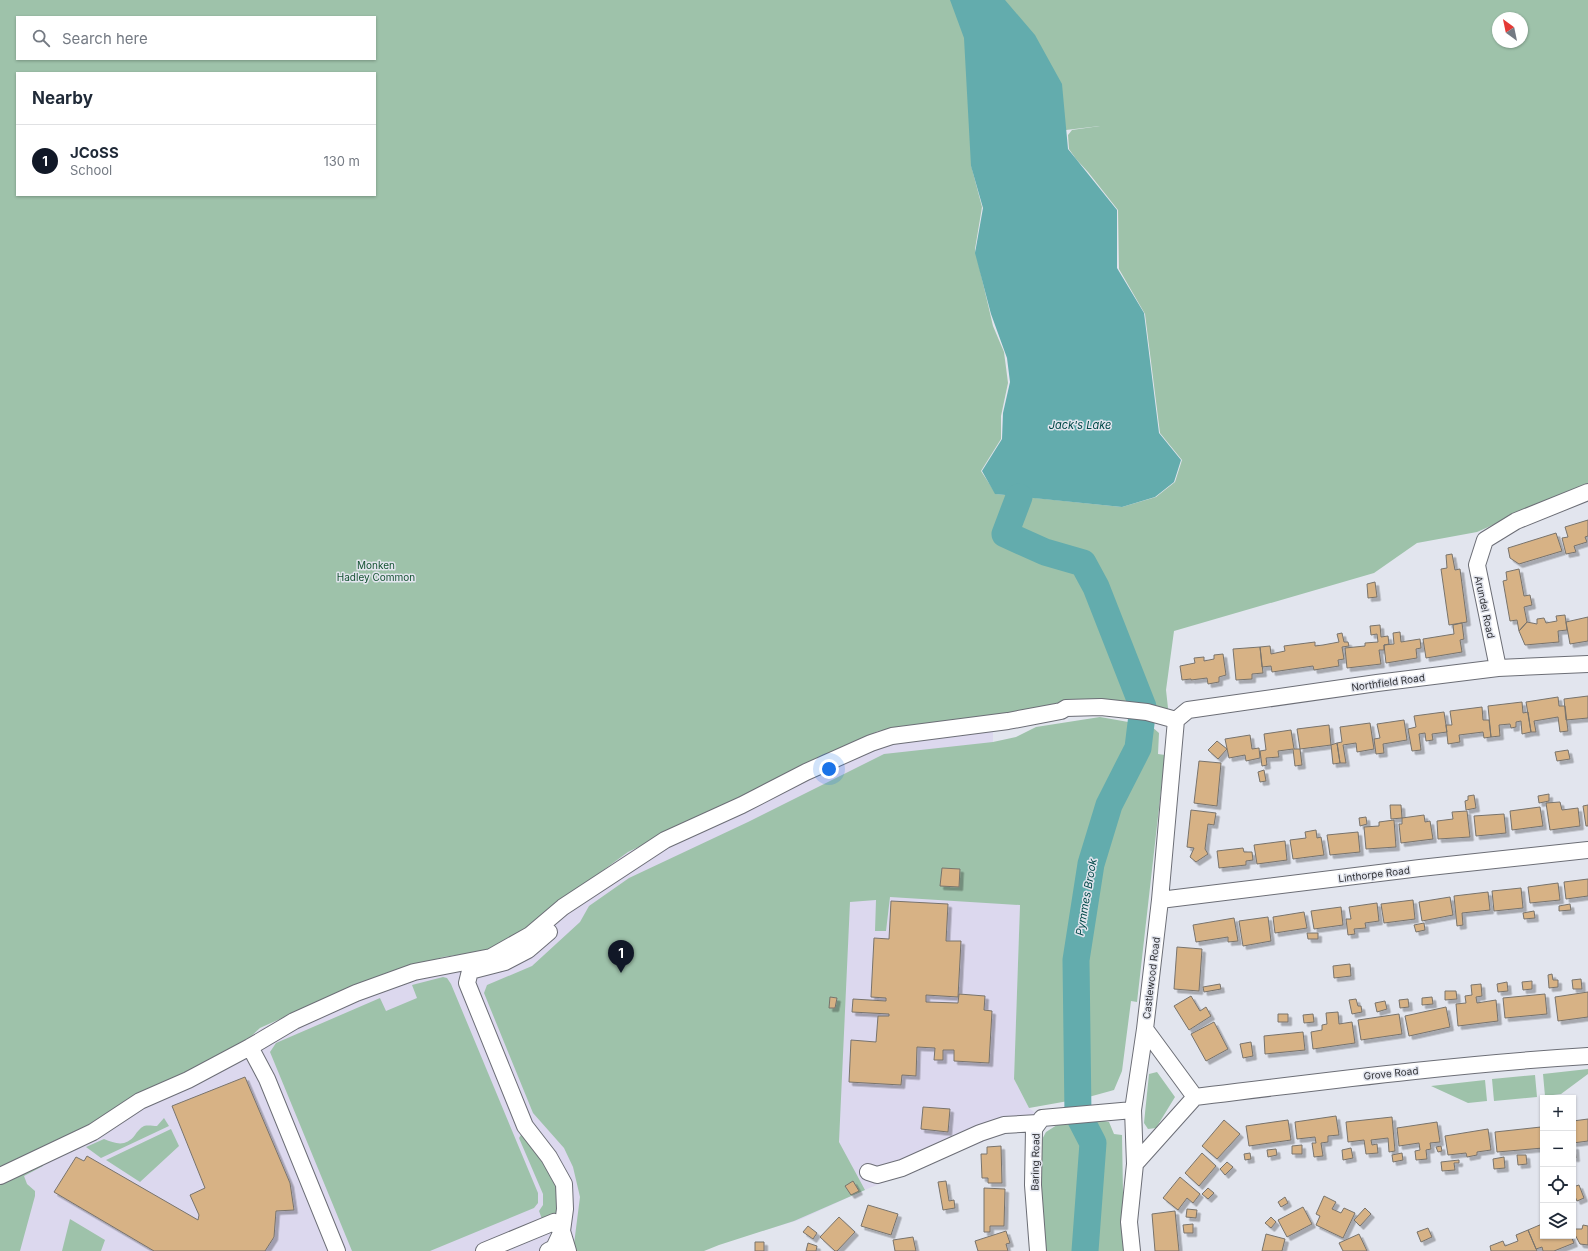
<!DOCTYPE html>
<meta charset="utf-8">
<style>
body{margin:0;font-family:Inter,sans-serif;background:#f2f2f3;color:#1f2937}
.controls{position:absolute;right:12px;bottom:12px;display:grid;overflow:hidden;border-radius:0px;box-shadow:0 1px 3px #0004}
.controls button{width:36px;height:36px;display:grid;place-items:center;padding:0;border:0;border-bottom:1px solid #e0e1e3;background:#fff;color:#1f2937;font:20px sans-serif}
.compass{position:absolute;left:1492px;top:12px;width:36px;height:36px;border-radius:50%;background:#fff;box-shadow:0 1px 3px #0004;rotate:327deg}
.you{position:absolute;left:829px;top:769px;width:14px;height:14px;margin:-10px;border:3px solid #fff;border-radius:50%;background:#1a73e8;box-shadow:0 0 0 6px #1a73e833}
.badge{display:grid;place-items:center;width:26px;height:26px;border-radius:50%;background:#111827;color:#fff;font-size:13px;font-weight:700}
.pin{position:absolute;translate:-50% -33px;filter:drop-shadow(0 1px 2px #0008)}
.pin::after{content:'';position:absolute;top:21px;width:14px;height:12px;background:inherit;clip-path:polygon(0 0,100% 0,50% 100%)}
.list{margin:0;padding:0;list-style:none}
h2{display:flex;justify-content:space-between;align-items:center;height:52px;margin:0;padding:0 16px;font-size:17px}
h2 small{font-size:13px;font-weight:400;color:#747a83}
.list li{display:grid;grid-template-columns:26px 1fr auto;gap:12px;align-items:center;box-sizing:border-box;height:72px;padding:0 16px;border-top:1px solid #e0e1e3}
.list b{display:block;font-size:15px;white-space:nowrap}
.list p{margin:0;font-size:13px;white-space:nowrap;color:#747a83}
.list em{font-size:13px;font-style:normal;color:#747a83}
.icon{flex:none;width:22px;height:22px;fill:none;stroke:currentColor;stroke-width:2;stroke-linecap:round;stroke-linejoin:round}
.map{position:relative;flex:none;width:1588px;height:1251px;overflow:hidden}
.search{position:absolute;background:#fff;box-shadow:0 1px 3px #0004;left:16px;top:16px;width:360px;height:44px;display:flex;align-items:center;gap:10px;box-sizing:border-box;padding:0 14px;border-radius:0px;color:#747a83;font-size:15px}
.panel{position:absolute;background:#fff;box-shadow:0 1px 3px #0004;left:16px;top:72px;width:360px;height:124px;border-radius:0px}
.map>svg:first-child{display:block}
.education{fill:#dcd8ee}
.green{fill:#9ec2aa;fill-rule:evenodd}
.water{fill:#63acad}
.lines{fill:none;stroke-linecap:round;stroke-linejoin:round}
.river{stroke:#63acad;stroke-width:27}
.building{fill:#d7b285;stroke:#78736c;filter:url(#shadow)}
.minor-casing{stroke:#6c6e76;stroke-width:18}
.minor{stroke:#fff;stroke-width:16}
.labels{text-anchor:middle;stroke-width:3;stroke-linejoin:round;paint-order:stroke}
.park-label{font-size:10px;fill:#135131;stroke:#e2e5ee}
.street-label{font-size:10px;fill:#323337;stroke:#e2e5ee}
.water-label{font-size:11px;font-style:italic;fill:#004848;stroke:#e2e5ee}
</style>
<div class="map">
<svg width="1588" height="1251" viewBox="0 0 1588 1251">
<defs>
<filter id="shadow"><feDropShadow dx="3.5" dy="3.5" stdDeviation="0" flood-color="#0004"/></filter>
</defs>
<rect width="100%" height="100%" fill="#e2e5ee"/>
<path class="education" d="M993,727V821L1016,833L1020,905L1014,1079L1029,1108L1042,1118L867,1189L799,1220L718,1244L702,1251H0V1172L235,1051L262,1028L351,988L442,957L481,952L505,945L627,853L878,733Z"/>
<path class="green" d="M0,0H1588V483L1477,532L1417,543L1374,573L1174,631L1166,690L1169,717L1148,712L993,718L878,731L628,852L538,918L520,934L505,945L479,952L443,957L344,990L260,1028L236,1050L88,1129L0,1171ZM17,17H375V59H17ZM1498,18H1522V42H1498ZM17,73H375V195H17ZM1038,121L1066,130L1100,126L1072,130L1068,135L1069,149L1076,159L1088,172L1118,210L1119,269L1145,314L1160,433L1182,460L1175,482L1156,497L1122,507L996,494L981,471L1001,439V416L1008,383L1004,352L993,326L975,249L982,207L971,165Z
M1100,717L1151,726L1159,733L1158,754L1165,755L1137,1002L1131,1001L1122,1071L1114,1090L1085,1098L1029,1108L1014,1079L1020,905L890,897L886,931H875L876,900L850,902L839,1142L865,1190L794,1221L719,1245L704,1251H577L574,1244L580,1197L573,1167L564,1148L533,1113L484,993L487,985L532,966L580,922L589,906L629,878L748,822L884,754L993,742L1016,737L1036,727Z
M443,977L447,978L451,984L538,1193V1203L534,1208L430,1251H352L270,1052L276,1043L380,998L386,1011L417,998L412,985Z
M1588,1069V1074L1561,1094L1545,1096L1543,1074Z
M1157,1072L1175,1097L1156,1128L1148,1129L1144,1123L1149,1074Z
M1535,1075L1537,1097L1494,1101L1492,1079Z
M1485,1080L1487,1101L1468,1103L1431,1086Z
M164,1118L169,1126L101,1158L86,1147L104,1139C116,1144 126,1147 135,1135C137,1132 140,1128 144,1126C148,1125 153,1126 157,1126Z
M1099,1120L1109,1122L1114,1134L1122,1135L1124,1251H1044L1039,1145L1046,1132L1057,1125Z
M171,1129L179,1146L140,1182L106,1160Z
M523,1132L560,1185V1210L549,1220L543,1222L539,1211L543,1205V1194L519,1138Z
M42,1162L43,1166L24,1176L27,1184L35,1191V1196L20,1251H0V1182Z
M70,1219L105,1240L101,1251H62Z"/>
<path class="water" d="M950,0H1005L1035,35L1062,84L1068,149L1117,210V268L1144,313L1159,433L1181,460L1174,482L1155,497L1122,507L995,494L982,471L1002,439L1003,413L1010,382L1007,358L991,314L975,253L983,208L971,166L964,38Z"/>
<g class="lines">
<path class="river" d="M1019,497L1005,534L1045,552L1083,563L1096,587L1143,707L1138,748L1109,805L1091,864L1076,960L1078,1114L1093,1143L1085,1251"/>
</g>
<path class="building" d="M1588,520V536L1585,537L1587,542L1574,546L1576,552L1566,554L1562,538L1568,537L1565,527Z
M1556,533L1562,551L1519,564L1510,558L1508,548Z
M1452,554L1455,570L1460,569L1467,622L1449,625L1441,569L1447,568L1446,555Z
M1519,569L1524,596L1530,595L1532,605L1524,607L1527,622L1519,631L1517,620L1510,621L1503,581L1507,580L1506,572Z
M1375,582L1377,597L1368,598L1367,584Z
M1565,615L1567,630L1558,631L1559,642L1525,645L1519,631L1527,622L1537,624V619L1544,618L1546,623L1557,621L1556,616Z
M1588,617V641L1570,644L1566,622Z
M1462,623L1464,639L1460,640L1462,652L1426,658L1423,639L1454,634L1453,625Z
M1380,625L1381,637L1388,636L1389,644L1384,645V650H1379L1381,664L1347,668L1345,648L1365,646V643L1378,642L1377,634L1371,635L1370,626Z
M1400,632L1401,642L1420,639L1421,648L1416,649L1417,658L1386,663L1384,645L1394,644L1393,633Z
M1342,633L1344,642H1348L1349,646L1342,647L1344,659L1338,660L1339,666L1314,670L1313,666L1272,672L1271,666L1262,667L1260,647L1270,646L1271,654L1285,651L1284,646L1315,642V646L1323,645L1339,642L1337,634Z
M1260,647L1263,673L1252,674V679L1236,680L1233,649Z
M1223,654L1226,675L1219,677V682L1208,684L1207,678L1191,680V679L1182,680L1180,666L1195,663L1194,658L1204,657V661L1214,659V655Z
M1588,696V718L1566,720L1564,699Z
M1558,697L1559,706H1565L1568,731L1560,732L1558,717L1534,721L1536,732H1531L1526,702Z
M1522,702L1523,713L1528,712L1531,732L1522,734L1521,721L1516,722V727L1511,728L1510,724L1499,725L1500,736L1491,737L1488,706Z
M1482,707L1483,720H1489L1491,737L1484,738L1483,732L1459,735L1460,742L1448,744L1446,725H1452L1450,711Z
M1444,712L1447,732L1432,734L1433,740L1426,741L1425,733L1419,734L1421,750L1412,751L1408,729L1416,727L1414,716Z
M1404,720L1407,740L1383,744L1384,753L1376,754L1374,739L1380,738L1377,724Z
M1370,723L1374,749L1357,752L1356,743L1343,745L1346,763H1340L1337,743L1342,742L1340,727Z
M1329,725L1331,745L1300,749L1297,729Z
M1291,730L1294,749H1300L1302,765L1295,766L1293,749L1278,751L1279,757L1266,758L1267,765L1262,766L1260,751L1266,750L1264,734Z
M1250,735L1252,749L1259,748L1260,758L1246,761L1245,755L1229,758L1225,739Z
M1217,741L1227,749L1218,759L1208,750Z
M1337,743L1340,763L1333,764L1331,745Z
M1568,750L1570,759L1557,761L1555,752Z
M1199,761L1221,763L1217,806L1194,803Z
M1264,770L1266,781L1260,782L1258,772Z
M1549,794V801L1539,803L1538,796Z
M1474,795L1476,808L1466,810L1465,801L1468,800V796Z
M1560,802L1562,810L1578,808L1580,826L1550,830L1546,803Z
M1390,805H1401L1402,818L1391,819Z
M1588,805V826H1586L1583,806Z
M1540,807L1543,826L1512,830L1510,811Z
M1191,810L1216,813L1214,825L1208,824L1205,849L1208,854L1196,862L1190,857L1194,848L1187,847Z
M1467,811L1470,837L1438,839L1437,821L1453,819L1452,812Z
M1504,814L1506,833L1476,836L1474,816Z
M1424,815L1425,822L1430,821L1433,839L1401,843L1399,824H1402V818Z
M1366,817L1367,824L1360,826L1359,818Z
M1394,820L1396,847L1366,849L1364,827L1379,826V822Z
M1316,830L1317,838L1321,837L1324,855L1293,859L1290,840L1306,838L1305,832Z
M1358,832L1360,852L1330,855L1327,835Z
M1285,841L1287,860L1257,864L1254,845Z
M1243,848L1244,852H1252L1253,860L1246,861V865L1219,868L1217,851Z
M942,868L960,869L959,887L940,886Z
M1588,879V896L1566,899L1564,882Z
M1558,883L1560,900L1530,903L1528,887Z
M1521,888L1523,908L1494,911L1492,891Z
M1488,892L1490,910L1462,913L1463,925L1457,926L1454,896Z
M1450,897L1453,915L1422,921L1419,902Z
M1413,900L1415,919L1384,923L1381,904Z
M891,901L948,904L946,941H961L958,997L926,995V1002L958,1003L959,994L985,996L984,1010L992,1011L989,1063L954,1061V1050H943V1060H934L935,1048L917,1047L916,1076L902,1075L901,1085L849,1082L851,1040L876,1042L878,1016H889V1014L852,1012L853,999L886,1001V998L871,997L874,938L889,939Z
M1377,903L1379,921L1365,923L1366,928L1354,929L1355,934L1348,935L1346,919H1351L1349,907Z
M1570,904L1571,910L1559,911V906Z
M1341,907L1343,925L1314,929L1311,911Z
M1534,911L1535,918L1524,919L1523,913Z
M1304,912L1307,928L1275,933L1273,917Z
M1268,917L1271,941L1243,946L1239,921Z
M1234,918L1238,941L1228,942V937L1196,942L1193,925Z
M1424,923L1425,930L1416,932L1414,925Z
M1307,933H1318V939H1308Z
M1177,947L1202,949L1199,991L1174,989Z
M1350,964L1351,976L1334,978L1333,966Z
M1552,974L1553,980H1558V987L1549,988L1548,975Z
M1581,979L1582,989H1573L1572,980Z
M1532,981V989L1523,990L1522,982Z
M1507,982L1508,991L1498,992L1497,984Z
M1220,984L1221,989L1204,992L1203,987Z
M1481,984L1482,996L1476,997L1477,1003L1496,1000L1498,1021L1458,1026L1456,1004L1466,1003L1465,996L1472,995L1471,985Z
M1445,991H1456L1457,999L1445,1000Z
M1588,992V1017L1558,1021L1555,997Z
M1545,994L1547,1014L1505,1018L1503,998Z
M1191,996L1200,1011L1206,1007L1211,1016L1189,1030L1174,1006Z
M830,997L837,998L835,1008H829Z
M1432,997L1433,1004L1422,1005V998Z
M1356,999L1358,1006H1361L1362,1012L1352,1014L1349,1000Z
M1408,999L1409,1007L1400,1008L1399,1000Z
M1385,1001L1387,1009L1377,1012L1375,1003Z
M1446,1007L1450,1027L1409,1036L1405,1016Z
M1338,1012L1339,1024L1352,1022L1355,1043L1313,1049L1311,1032L1322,1030V1025L1327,1024L1326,1013Z
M1278,1014H1288V1022H1278Z
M1313,1014L1314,1022L1304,1023L1303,1015Z
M1399,1014L1402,1034L1361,1040L1358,1020Z
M1214,1022L1228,1049L1206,1061L1191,1034Z
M1303,1032L1305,1050L1265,1054L1264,1036Z
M1251,1042L1253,1056L1243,1058L1240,1044Z
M245,1077L290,1183L294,1210L276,1211L274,1237L265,1251H154L54,1192L76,1157L84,1161L87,1156L198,1220L199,1215L190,1195L205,1188L172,1106Z
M923,1107L950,1109L948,1132L921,1129Z
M1336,1116L1339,1135L1328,1136V1142L1321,1143L1323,1156L1314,1157L1312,1143H1316L1315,1137L1297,1139L1295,1122Z
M1392,1117L1395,1151L1389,1152L1388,1138L1371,1140L1372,1145L1377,1144L1378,1153L1366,1154L1364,1140L1348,1142L1346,1122Z
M1588,1119V1141L1573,1143V1121Z
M1224,1120L1240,1134L1217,1159L1202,1146Z
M1288,1120L1291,1140L1249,1146L1246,1126Z
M1437,1122L1440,1142L1430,1143L1431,1149L1426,1150L1427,1159L1416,1160L1415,1151L1420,1150L1419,1143L1399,1146L1397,1128Z
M1541,1127L1543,1148L1497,1152L1495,1132Z
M1488,1129L1491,1150L1477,1152V1155L1467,1157L1466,1153L1448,1155L1445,1136Z
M1302,1145V1154H1292V1146Z
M1001,1146L1002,1183H988V1178H982L981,1154H987V1147Z
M1441,1146L1442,1151L1438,1152L1436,1147Z
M1573,1146H1575L1576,1158H1573Z
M1351,1148L1353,1158L1343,1160L1342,1150Z
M1276,1149L1277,1155L1268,1157L1267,1150Z
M1202,1153L1216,1166L1199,1186L1185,1173Z
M1250,1153L1251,1159L1245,1160L1244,1154Z
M1402,1153L1403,1160L1393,1162L1392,1155Z
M1517,1155H1526L1527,1164L1518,1165Z
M1504,1157L1505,1168L1494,1169L1493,1159Z
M1459,1160V1163H1454L1455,1170L1442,1171L1441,1162Z
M1227,1162L1233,1167L1225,1175L1220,1169Z
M1180,1177L1200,1194L1193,1203L1187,1198L1178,1210L1163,1198Z
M853,1181L859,1191L851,1195L845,1186Z
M946,1181L949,1201L954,1200L955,1208L943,1210L938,1182Z
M1579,1185L1584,1198L1577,1201L1573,1192V1187Z
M984,1188L1005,1189L1004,1226H990V1232H984Z
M1208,1188L1214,1193L1208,1199L1202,1194Z
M1324,1196L1336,1202L1332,1209L1341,1213L1344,1208L1355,1213L1343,1238L1316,1225L1320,1216L1316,1214Z
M1285,1197L1288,1203L1281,1207L1278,1202Z
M868,1205L898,1214L891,1235L861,1226Z
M1303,1207L1312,1224L1287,1237L1278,1220Z
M1365,1208L1371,1214L1360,1226L1354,1220Z
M1187,1209L1197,1210L1196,1218L1186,1217Z
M1175,1211L1179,1251H1155L1152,1214Z
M839,1217L855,1232L837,1251H835L820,1237Z
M1271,1217L1276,1222L1271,1228L1265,1223Z
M1193,1224V1233H1184L1183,1225Z
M1542,1224L1543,1236H1571L1574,1243L1554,1251H1543L1542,1247L1536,1249L1528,1230Z
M1583,1225L1588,1226V1245L1580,1244L1573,1231V1229H1582Z
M808,1226L817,1233L813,1239L803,1232Z
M1428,1228L1432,1237L1421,1242L1417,1232Z
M1528,1230L1537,1251H1491L1490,1246L1503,1241L1505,1246L1518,1241L1516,1235Z
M1006,1231L1010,1243L1006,1244L1008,1251H978L975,1241Z
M1266,1234L1285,1239L1282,1251H1262Z
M1359,1234L1367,1251H1343L1339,1243Z
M913,1237L916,1251H895L893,1240Z
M755,1242H764V1251H755Z
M808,1243L817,1246L816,1251H806Z"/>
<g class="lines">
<defs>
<path id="minor" d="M1498,668L1477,565L1485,540L1516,521L1588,492
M1160,900L1420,868L1588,850
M1145,1029L1195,1097
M1135,1164L1195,1097C1326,1081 1456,1064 1588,1056
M868,1172L877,1175L902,1168L980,1133L1004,1125L1038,1123
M0,1176L93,1132L140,1101L188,1080L250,1047
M337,1251L267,1079L250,1047L294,1021L356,993L414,972L491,957L530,935L563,907L665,840L742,805L806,772L871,743L892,736L1008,721L1061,711L1066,708L1101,707L1147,712L1176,720
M484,1251L554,1222L562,1231L568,1251
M548,1251L554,1248L562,1231L565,1209L564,1184L549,1157L525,1126L467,983L470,971L505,962L528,950L549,932
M1038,1251L1033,1185L1034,1129L1042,1118L1133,1110
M1132,1251L1129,1222L1135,1164L1133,1110L1145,1029L1160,900L1176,720L1188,710L1377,683L1498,668L1588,664"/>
</defs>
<use href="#minor" class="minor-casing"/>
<use href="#minor" class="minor"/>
</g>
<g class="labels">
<g class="park-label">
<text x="376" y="569">Monken<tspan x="376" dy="12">Hadley Common</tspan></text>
</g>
<g class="street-label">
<text transform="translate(1485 607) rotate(78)" y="4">Arundel Road</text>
<text transform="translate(1388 682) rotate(-8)" y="4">Northfield Road</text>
<text transform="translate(1374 874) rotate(-7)" y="4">Linthorpe Road</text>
<text transform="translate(1151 978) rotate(-83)" y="4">Castlewood Road</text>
<text transform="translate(1391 1073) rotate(-6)" y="4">Grove Road</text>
<text transform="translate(1035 1162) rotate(-89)" y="4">Baring Road</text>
</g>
<g class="water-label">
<text x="1080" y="429">Jack's Lake</text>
<text transform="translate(1086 897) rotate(-80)" y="4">Pymmes Brook</text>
</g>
</g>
</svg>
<div class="controls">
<button>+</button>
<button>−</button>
<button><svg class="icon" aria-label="locate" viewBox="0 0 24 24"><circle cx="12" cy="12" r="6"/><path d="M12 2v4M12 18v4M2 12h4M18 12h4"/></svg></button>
<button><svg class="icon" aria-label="layers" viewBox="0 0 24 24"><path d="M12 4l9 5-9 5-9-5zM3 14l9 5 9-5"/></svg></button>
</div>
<svg class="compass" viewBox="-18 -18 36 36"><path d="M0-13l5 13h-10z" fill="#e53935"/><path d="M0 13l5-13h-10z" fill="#747a83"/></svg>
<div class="you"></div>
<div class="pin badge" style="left:621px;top:973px">1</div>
<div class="search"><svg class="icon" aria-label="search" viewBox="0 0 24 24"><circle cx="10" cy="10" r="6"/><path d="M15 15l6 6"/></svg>Search here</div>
<section class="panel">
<h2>Nearby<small></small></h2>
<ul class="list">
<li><span class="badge">1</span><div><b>JCoSS</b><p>School</p></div><em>130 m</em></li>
</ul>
</section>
</div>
